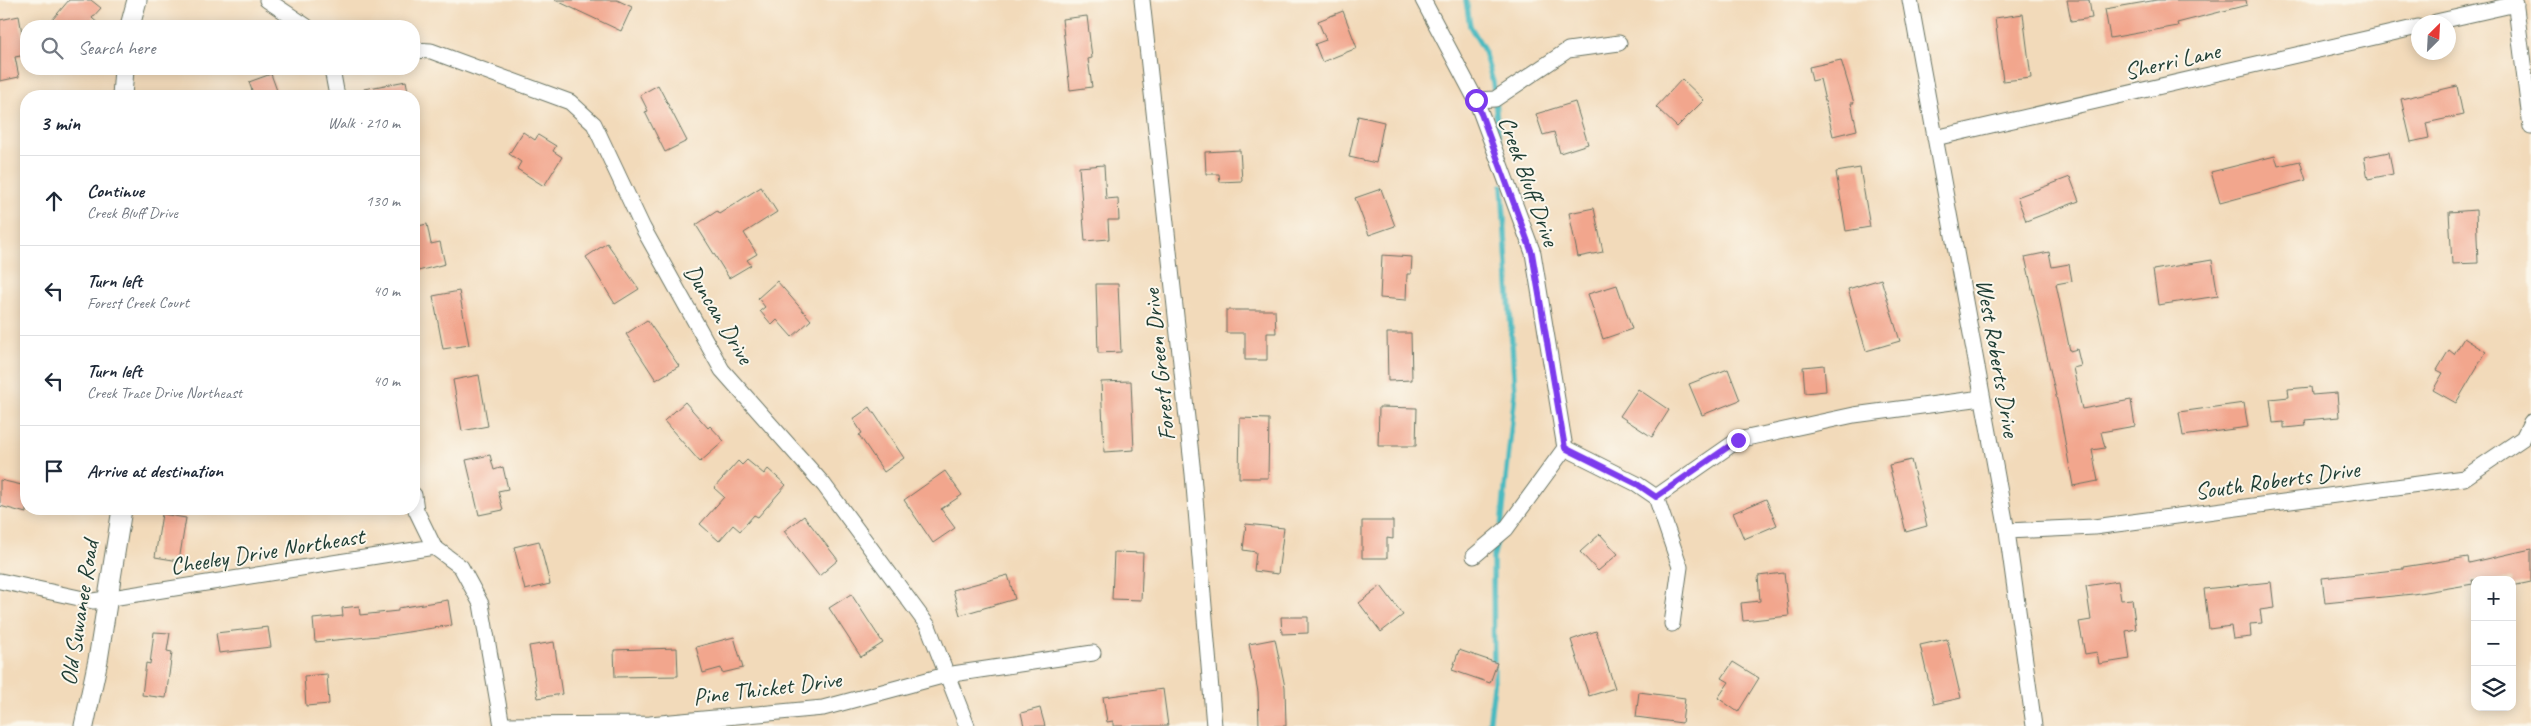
<!DOCTYPE html>
<meta charset="utf-8">
<style>
body{margin:0;font-family:Caveat,sans-serif;background:#f2f2f3;color:#1f2937}
.controls{position:absolute;right:15px;bottom:15px;display:grid;overflow:hidden;border-radius:10px;box-shadow:0 2px 12px #0003}
.controls button{width:45px;height:45px;display:grid;place-items:center;padding:0;border:0;border-bottom:1px solid #e0e1e3;background:#fff;color:#1f2937;font:25px sans-serif}
.compass{position:absolute;left:2411px;top:15px;width:45px;height:45px;border-radius:50%;background:#fff;box-shadow:0 2px 12px #0003;rotate:24deg}
.stop{position:absolute;width:15px;height:15px;margin:-11px;border:4px solid #7c3aed;border-radius:50%;background:#fff}
.stop.end{background:#7c3aed;border-color:#fff;box-shadow:0 1px 5px #0008}
.list{margin:0;padding:0;list-style:none}
h2{display:flex;justify-content:space-between;align-items:center;height:65px;margin:0;padding:0 20px;font-size:21px}
h2 small{font-size:16px;font-weight:400;color:#747a83}
.list li{display:grid;grid-template-columns:32px 1fr auto;gap:15px;align-items:center;box-sizing:border-box;height:90px;padding:0 20px;border-top:1px solid #e0e1e3}
.list b{display:block;font-size:19px;white-space:nowrap}
.list p{margin:0;font-size:16px;white-space:nowrap;color:#747a83}
.list em{font-size:16px;font-style:normal;color:#747a83}
.icon{flex:none;width:28px;height:28px;fill:none;stroke:currentColor;stroke-width:2;stroke-linecap:round;stroke-linejoin:round}
.map{position:relative;flex:none;width:2531px;height:726px;overflow:hidden}
.search{position:absolute;background:#fff;box-shadow:0 2px 12px #0003;left:20px;top:20px;width:400px;height:55px;display:flex;align-items:center;gap:12px;box-sizing:border-box;padding:0 18px;border-radius:20px;color:#747a83;font-size:19px}
.panel{position:absolute;background:#fff;box-shadow:0 2px 12px #0003;left:20px;top:90px;width:400px;height:425px;border-radius:20px}
.map>svg:first-child{display:block}
.lines{fill:none;stroke-linecap:round;stroke-linejoin:round}
.stream{stroke:#4bbac0;stroke-width:5.5}
.building{fill:#f2a68d}
.minor-casing{stroke:#697463;stroke-width:17}
.tertiary-casing{stroke:#697463;stroke-width:21}
.minor{stroke:#fff;stroke-width:15}
.tertiary{stroke:#fff;stroke-width:19}
.route{stroke:#7c3aed;stroke-width:6}
.labels{text-anchor:middle;stroke-width:4;stroke-linejoin:round;paint-order:stroke}
.street-label{font-size:24px;fill:#1f3d34;stroke:#fbf7ec}
</style>
<div class="map">
<svg width="2531" height="726" viewBox="0 0 2531 726">
<rect width="100%" height="100%" fill="#fbf7ec"/>
<filter id="ink" filterUnits="userSpaceOnUse"><feTurbulence type="fractalNoise" baseFrequency=".02" numOctaves="2"/><feDisplacementMap in="SourceGraphic" scale="10" xChannelSelector="R" yChannelSelector="G"/><feConvolveMatrix kernelMatrix="1 2 1 2 8 2 1 2 1" color-interpolation-filters="sRGB"/></filter>
<filter id="wash" filterUnits="userSpaceOnUse"><feTurbulence type="fractalNoise" baseFrequency=".0096" numOctaves="4" result="noise"/><feDisplacementMap in="SourceGraphic" scale="20" xChannelSelector="R" yChannelSelector="G"/><feGaussianBlur stdDeviation="1.12" result="paint"/><feColorMatrix in="noise" values="0 0 0 0 0 0 0 0 0 0 0 0 0 0 0 0 0 1.4 0 .05"/><feComposite in="paint" operator="in"/></filter>
<g filter="url(#wash)">
<rect width="100%" height="100%" fill="#f2daba"/>
<g class="lines">
<path class="stream" d="M1466,0L1470,26L1483,48L1493,82L1500,150
M1501,528L1515,392L1502,186
M1489,726L1494,686L1493,558L1497,542"/>
</g>
<g id="blocks">
<path class="building" d="M69,0H91L101,8L92,18L101,26H47Z
M555,0H617L632,7L621,31Z
M2067,0H2089L2092,18L2071,21Z
M2157,0H2246L2247,5L2177,23L2178,26L2110,38L2105,9Z
M1343,11L1357,48L1322,62L1315,44L1326,40L1318,21Z
M2023,14L2031,78L2003,81L1995,18Z
M19,16L26,55L15,57L19,77L0,81V20Z
M1087,16L1092,58L1088,59L1092,87L1070,90L1062,19Z
M1841,60L1854,103H1851L1857,130L1833,136L1820,79L1812,81L1809,67Z
M271,74L279,96H254L249,82Z
M1682,79L1704,100L1677,127L1656,107Z
M406,81L409,96H364V89Z
M658,85L687,141L665,152L645,112L648,111L640,95Z
M2457,86L2463,115L2426,123L2429,138L2411,142L2401,99Z
M1575,102L1588,144L1560,153L1554,132L1543,135L1536,114Z
M1358,116L1384,122L1376,163L1349,157Z
M523,132L535,140L538,135L556,146L553,151L562,157L544,186L517,169L521,162L509,154Z
M1240,150L1242,181L1220,182L1219,174H1206L1205,152Z
M2389,152L2393,174L2368,179L2364,157Z
M2275,156L2278,166L2300,161L2306,180L2220,203L2211,172Z
M1104,165L1106,199L1118,198L1119,220H1108L1109,239L1085,241L1079,167Z
M1860,168L1870,227L1846,231L1836,172Z
M2070,177L2079,201L2026,221L2017,197Z
M761,187L777,212L744,233L757,254L747,260L751,265L729,278L696,225L717,211L719,214Z
M1381,189L1395,226L1369,235L1355,198Z
M1594,208L1603,252L1578,257L1569,213Z
M2476,210L2478,263L2452,264L2449,212Z
M427,224L431,244L440,242L445,264L418,271L416,261L414,262V227Z
M607,243L639,289L615,304L586,257Z
M2049,252L2052,267L2069,264L2072,281L2056,284L2070,351L2077,349L2081,366L2073,368L2082,409L2131,400L2135,426L2101,432L2105,448L2092,450L2098,481L2073,486L2060,414L2025,257Z
M1382,255L1412,257L1411,274H1407L1406,300L1380,298Z
M2212,260L2218,296L2158,305L2153,270Z
M1881,279L1900,341L1866,351L1848,289Z
M777,281L811,320L792,337L777,320L772,325L760,311L765,307L758,298Z
M1096,284H1118L1121,352L1098,353Z
M1617,285L1632,329L1603,339L1588,294Z
M459,291L469,345L443,349L433,296Z
M1226,310H1275L1276,333H1267V360H1245V333H1226Z
M647,320L679,366L656,380L626,334Z
M1387,333H1411L1412,380L1388,381Z
M2464,338L2486,352L2456,403L2433,390L2443,373L2437,370L2449,350L2454,354Z
M1824,365L1826,391L1805,393L1803,367Z
M1728,369L1740,400L1702,415L1689,384Z
M479,375L488,426L462,431L453,380Z
M1131,381L1134,450L1104,452L1101,382Z
M2311,387L2312,395L2337,393L2339,417L2305,420L2306,426L2284,428V422L2273,423L2270,399L2289,397L2288,389Z
M1638,389L1669,410L1652,437L1620,416Z
M685,402L708,428L710,426L724,441L700,462L664,421Z
M2244,403L2248,427L2183,436L2179,412Z
M870,407L904,458L884,472L859,435L862,433L853,419Z
M1379,407L1417,408L1416,446H1378Z
M1240,418L1269,419L1268,478H1239Z
M490,455L494,470L503,467L508,489L498,491L503,510L479,515L466,460Z
M747,460L764,474L768,469L786,485L758,517L754,515L740,531L733,525L719,541L700,524L724,497L714,488L738,461L742,465Z
M1911,460L1927,526L1906,532L1889,465Z
M945,471L962,495L941,509L955,528L933,543L904,500Z
M0,480L26,486V513L0,506Z
M1766,499L1777,525L1744,539L1733,513Z
M162,514L186,518L179,561L155,557Z
M804,516L838,560L819,576L784,531Z
M1362,521H1393V539L1387,538V558H1362Z
M1246,524L1284,528L1278,574L1254,571L1256,552L1243,550Z
M1600,534L1618,554L1598,571L1580,552Z
M539,541L550,584L525,590L514,547Z
M2531,549V582L2512,586V580H2472L2473,584L2413,594L2325,603L2322,578L2403,569V567L2468,557L2469,563Z
M1114,552L1143,553L1141,600L1112,599Z
M1784,573L1789,616L1743,621L1741,603L1760,601L1758,576Z
M1008,575L1015,599L960,615L953,590Z
M2118,581L2121,600L2132,599L2136,629L2126,631L2130,659L2099,664L2097,652L2085,654L2079,622L2091,620L2086,586Z
M2271,582L2274,608L2260,610L2262,623L2250,624L2251,637L2233,639L2231,626L2209,629L2204,589Z
M1381,586L1403,615L1381,632L1359,603Z
M851,594L883,643L861,657L829,608Z
M448,600L452,625L389,635L315,642L313,619L343,616L342,608L359,606L360,615L398,611V608Z
M1281,617H1308V633L1282,634Z
M268,627L271,647L219,653L216,633Z
M1596,631L1615,688L1589,696L1571,640Z
M154,632L170,633L167,651L172,652L166,698L142,695L146,663L150,664Z
M734,637L743,668L722,673L721,668L703,673L696,647Z
M1275,639L1285,687L1286,726H1259L1258,692L1249,644Z
M1947,639L1961,698L1934,704L1920,645Z
M554,642L562,694L538,698L529,646Z
M677,648L678,676L615,677L614,650Z
M1459,650L1497,663L1490,683L1452,670Z
M1733,662L1759,678L1738,712L1718,698L1729,682L1722,678Z
M327,674L329,704L306,706L304,676Z
M1163,689L1168,726H1113V721L1107,722L1103,697Z
M1639,692L1685,698L1682,723L1636,717Z
M1040,708L1045,726H1024L1021,713Z"/>
</g>
</g>
<g filter="url(#ink)">
<use href="#blocks" fill-opacity="0" stroke="#697463" stroke-width="1"/>
<g class="lines">
<defs>
<path id="minor" d="M267,0L306,26
M1142,0L1193,474L1214,726
M1423,0L1476,100L1533,253L1565,448
M1910,0L2007,531L2034,726
M2515,0L2531,127
M2436,22L2516,4
M414,50L431,51L570,102L594,124L643,228L722,370L824,485L928,626L967,726
M332,69L337,96
M1476,100L1495,99L1568,50L1619,43
M1935,138L2418,27
M1565,448L1637,484L1656,497L1680,567L1672,624
M414,495L416,510L434,547L461,567L481,604L502,726
M1656,497L1738,440L1854,415L1982,398
M2007,531L2094,527L2464,478L2523,438L2531,422
M1474,556L1506,529L1565,448
M0,581L93,601L434,547
M502,725L650,724L823,708L946,675L1093,653"/>
<path id="tertiary" d="M130,26L137,0
M122,96L124,69
M84,726L98,660L122,509"/>
</defs>
<use href="#minor" class="minor-casing"/>
<use href="#tertiary" class="tertiary-casing"/>
<use href="#minor" class="minor"/>
<use href="#tertiary" class="tertiary"/>
</g>
</g>
<g class="lines" filter="url(#ink)">
<path class="route" d="M1476,100L1532,253L1565,448L1637,484L1656,497L1738,440"/>
</g>
<g class="labels">
<g class="street-label">
<text transform="translate(2172 61) rotate(-13)" y="8">Sherri Lane</text>
<text transform="translate(1529 181) rotate(70)" y="8">Creek Bluff Drive</text>
<text transform="translate(719 314) rotate(59)" y="8">Duncan Drive</text>
<text transform="translate(1998 358) rotate(80)" y="8">West Roberts Drive</text>
<text transform="translate(1159 365) rotate(-96)" y="8">Forest Green Drive</text>
<text transform="translate(2277 480) rotate(-8)" y="8">South Roberts Drive</text>
<text transform="translate(267 551) rotate(-9)" y="8">Cheeley Drive Northeast</text>
<text transform="translate(79 613) rotate(-81)" y="8">Old Suwanee Road</text>
<text transform="translate(767 688) rotate(-7)" y="8">Pine Thicket Drive</text>
</g>
</g>
</svg>
<div class="controls">
<button>+</button>
<button>−</button>
<button><svg class="icon" aria-label="layers" viewBox="0 0 24 24"><path d="M12 4l9 5-9 5-9-5zM3 14l9 5 9-5"/></svg></button>
</div>
<svg class="compass" viewBox="-18 -18 36 36"><path d="M0-13l5 13h-10z" fill="#e53935"/><path d="M0 13l5-13h-10z" fill="#747a83"/></svg>
<div class="stop" style="left:1476px;top:100px"></div>
<div class="stop end" style="left:1738px;top:440px"></div>
<div class="search"><svg class="icon" aria-label="search" viewBox="0 0 24 24"><circle cx="10" cy="10" r="6"/><path d="M15 15l6 6"/></svg>Search here</div>
<section class="panel">
<h2>3 min<small>Walk · 210 m</small></h2>
<ul class="list">
<li><svg class="icon" aria-label="ahead" viewBox="0 0 24 24"><path d="M12 20V5M6 11l6-6 6 6"/></svg><div><b>Continue</b><p>Creek Bluff Drive</p></div><em>130 m</em></li>
<li><svg class="icon" aria-label="left" viewBox="0 0 24 24"><path d="M17 20v-9H6M10 6l-5 5 5 5"/></svg><div><b>Turn left</b><p>Forest Creek Court</p></div><em>40 m</em></li>
<li><svg class="icon" aria-label="left" viewBox="0 0 24 24"><path d="M17 20v-9H6M10 6l-5 5 5 5"/></svg><div><b>Turn left</b><p>Creek Trace Drive Northeast</p></div><em>40 m</em></li>
<li><svg class="icon" aria-label="arrive" viewBox="0 0 24 24"><path d="M6 21V4h12l-3 4 3 4H6"/></svg><div><b>Arrive at destination</b></div></li>
</ul>
</section>
</div>
